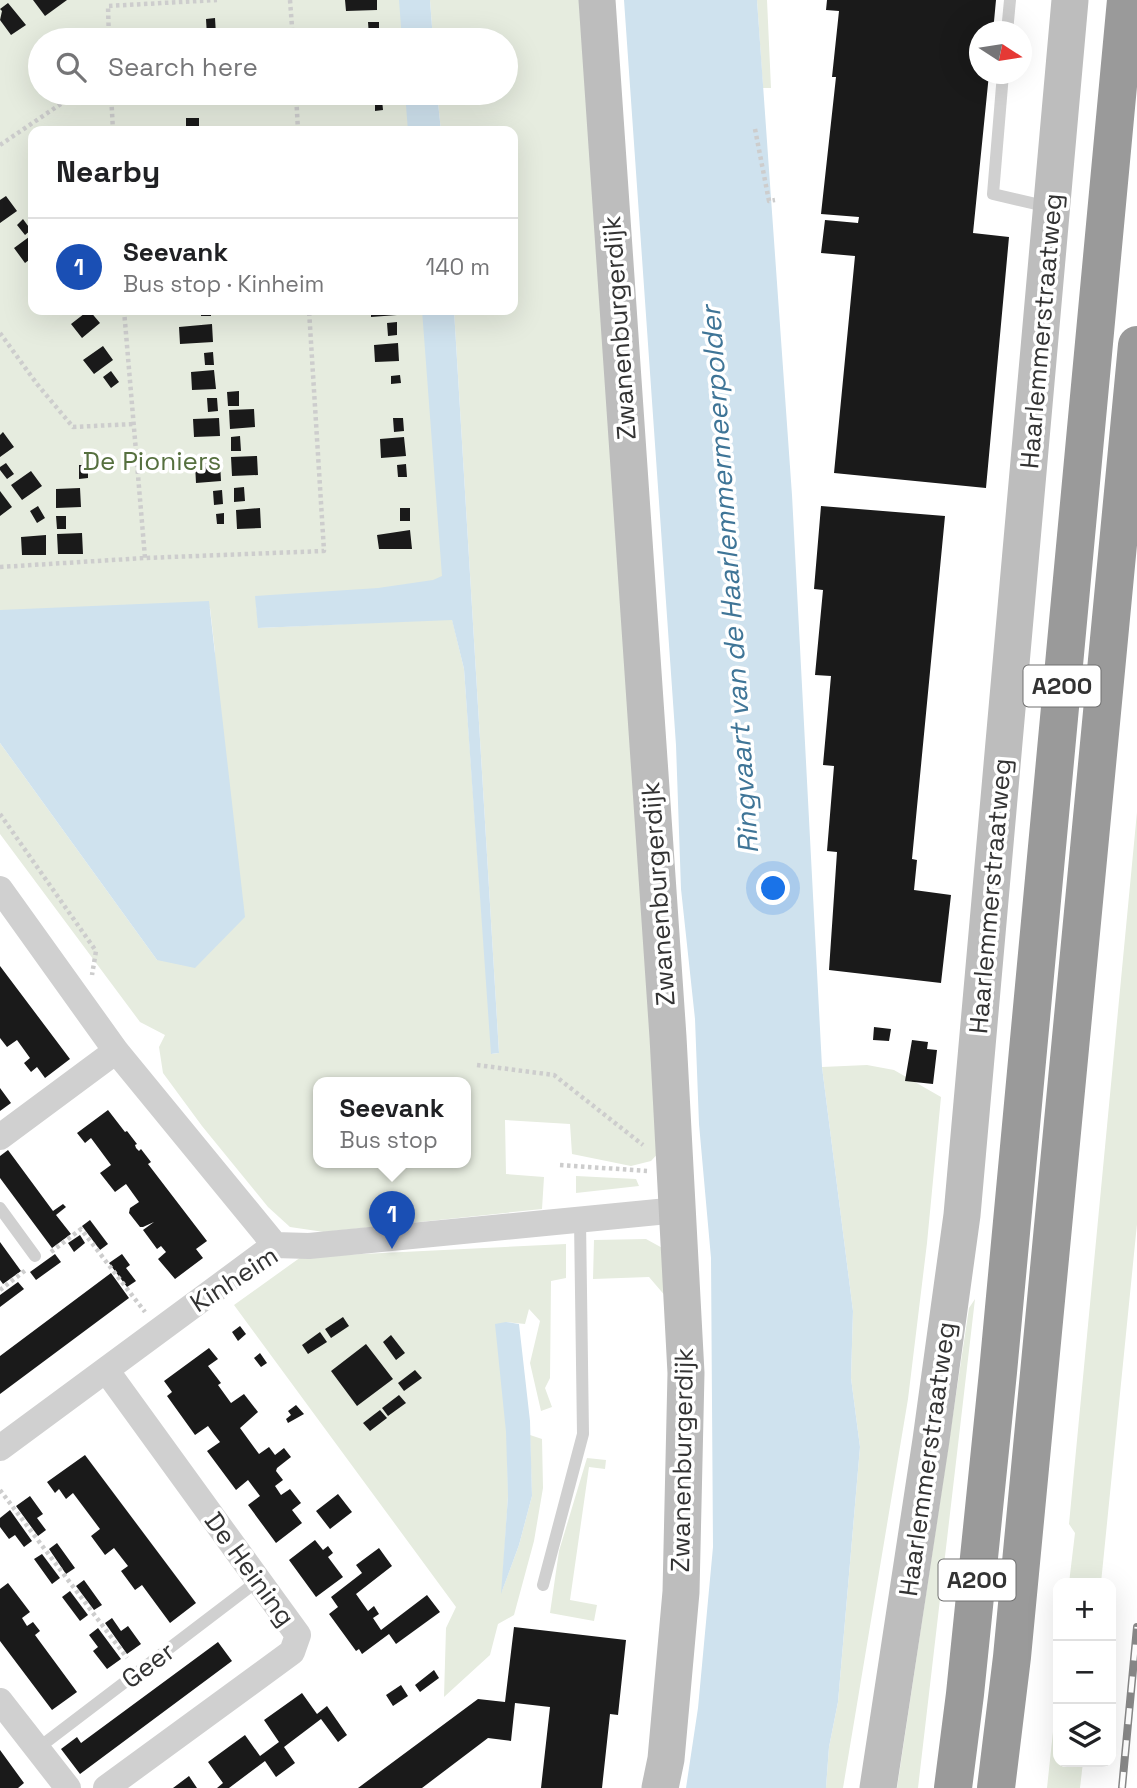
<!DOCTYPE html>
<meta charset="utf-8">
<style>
body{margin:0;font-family:"Space Grotesk",sans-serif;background:#f2f2f2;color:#202124}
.controls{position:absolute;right:21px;bottom:21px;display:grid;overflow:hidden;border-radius:14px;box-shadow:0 7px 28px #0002}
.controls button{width:63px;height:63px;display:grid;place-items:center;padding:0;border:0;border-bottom:2px solid #e0e0e0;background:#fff;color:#202124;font:35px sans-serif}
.compass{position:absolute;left:969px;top:21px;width:63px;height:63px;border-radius:50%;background:#fff;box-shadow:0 7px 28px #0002;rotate:102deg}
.you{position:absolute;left:774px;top:889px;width:24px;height:24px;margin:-18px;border:5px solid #fff;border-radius:50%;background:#1a73e8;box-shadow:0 0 0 10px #1a73e833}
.badge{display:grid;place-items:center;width:46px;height:46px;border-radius:50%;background:#ea580c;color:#fff;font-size:23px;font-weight:700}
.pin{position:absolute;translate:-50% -58px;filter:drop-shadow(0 2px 4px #0008)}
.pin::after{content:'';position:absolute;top:37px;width:24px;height:21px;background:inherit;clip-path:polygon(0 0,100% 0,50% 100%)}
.popup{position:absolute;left:313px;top:1077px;width:158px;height:91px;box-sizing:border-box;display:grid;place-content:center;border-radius:14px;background:#fff;filter:drop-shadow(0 2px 5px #0005);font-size:23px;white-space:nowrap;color:#757577}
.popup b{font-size:26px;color:#202124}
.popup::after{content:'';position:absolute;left:50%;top:100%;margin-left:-14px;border:14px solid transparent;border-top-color:#fff}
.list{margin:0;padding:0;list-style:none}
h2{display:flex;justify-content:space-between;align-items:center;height:91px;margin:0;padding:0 28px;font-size:30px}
h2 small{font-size:23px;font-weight:400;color:#757577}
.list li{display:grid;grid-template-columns:46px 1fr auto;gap:21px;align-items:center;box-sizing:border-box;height:98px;padding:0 28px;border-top:2px solid #e0e0e0}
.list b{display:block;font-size:26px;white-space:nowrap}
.list p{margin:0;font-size:23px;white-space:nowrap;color:#757577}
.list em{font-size:23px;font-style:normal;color:#757577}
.icon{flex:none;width:38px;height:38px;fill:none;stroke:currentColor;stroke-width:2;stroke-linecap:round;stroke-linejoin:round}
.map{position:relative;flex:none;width:1137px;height:1788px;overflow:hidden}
.search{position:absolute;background:#fff;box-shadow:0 7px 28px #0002;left:28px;top:28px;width:490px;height:77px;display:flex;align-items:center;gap:18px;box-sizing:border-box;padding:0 24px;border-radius:38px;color:#757577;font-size:26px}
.panel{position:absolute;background:#fff;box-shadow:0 7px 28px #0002;left:28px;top:126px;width:490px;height:189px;border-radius:14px}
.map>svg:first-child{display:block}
.green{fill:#e6ecdf;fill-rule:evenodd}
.water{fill:#cfe2ee}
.building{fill:#1a1a1a}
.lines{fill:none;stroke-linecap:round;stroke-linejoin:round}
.path{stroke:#cdcdcd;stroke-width:4.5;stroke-dasharray:3.5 3.5;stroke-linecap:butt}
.lane{stroke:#d0d0d0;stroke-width:12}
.street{stroke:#d0d0d0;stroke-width:26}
.secondary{stroke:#bdbdbd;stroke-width:37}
.highway{stroke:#9a9a9a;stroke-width:38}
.rail-casing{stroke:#888;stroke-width:8}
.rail{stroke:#fff;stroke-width:5;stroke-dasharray:16;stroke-linecap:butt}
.labels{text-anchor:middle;stroke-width:7;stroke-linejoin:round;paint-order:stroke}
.shield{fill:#fff;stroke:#707070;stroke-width:2}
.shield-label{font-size:24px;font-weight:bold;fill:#333}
.street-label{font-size:26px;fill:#333;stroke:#fff}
.park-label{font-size:26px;fill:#56703f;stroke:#fff}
.water-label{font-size:28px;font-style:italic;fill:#3f7597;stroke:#fff}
</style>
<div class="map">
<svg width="1137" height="1788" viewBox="0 0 1137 1788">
<rect width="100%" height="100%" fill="#fff"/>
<path class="green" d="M0,0H411L414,40H40V93H418L421,131H33V310H434L454,589L256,605L259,628L452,619L464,669L492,1054L499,1053L454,310H513V131H441L437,93H506V40H433L430,0H583L664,1147L651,1161L631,1166L572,1154L570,1124L505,1120L506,1174L544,1177L542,1209L324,1232L290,1227L268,1207L202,1126L163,1073L159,1047L165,1035L140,1022L0,834V743L157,960L215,652L210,608L0,624ZM318,1083H466V1163H318Z
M757,0H767L771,88H763Z
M1137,812V1224L1101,1583H1069L1075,1533L1069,1524Z
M867,1065L894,1070L941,1097L927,1243L908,1399L843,1788H826L829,1747L838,1702L860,1447L851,1378L853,1311L822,1067Z
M576,1176L636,1179L639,1186L576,1193Z
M646,1239L666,1250L667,1298L649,1277L593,1279L594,1240Z
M566,1244V1278L551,1281L550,1378L545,1388L552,1407L541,1411L530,1363L540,1321L529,1309L525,1324L506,1322L508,1496L502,1591L519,1545L532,1496L530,1435L542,1439L543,1488L534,1541L514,1615L498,1624L490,1655L444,1697L446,1628L456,1607L234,1305L301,1257Z
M975,1299L918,1788H897L969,1308Z
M587,1458L606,1460L605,1469L589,1467L570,1600L597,1605L594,1621L550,1613L559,1551Z
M1058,1685V1762H1083L1080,1788H1047Z"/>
<path class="water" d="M399,0H430L433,40H402Z
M624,0H757L792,495L822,1067L853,1311L851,1378L860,1447L838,1702L829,1747L826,1788H686L698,1708L713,1547L711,1258L699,1124L695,1019L681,889L676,745Z
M405,93H437L441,131H408Z
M422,310H454L499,1053L491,1054L464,669L452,620L258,628L255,596L378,588L433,580L442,576Z
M209,601L245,917L195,968L157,960L0,743V610Z
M506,1322L519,1324L530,1421L532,1496L519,1545L501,1594L508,1496L506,1432L495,1324Z"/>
<path class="building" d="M33,0H67L45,16Z
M345,0H377V10L346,11Z
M827,0H996L993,32H979V74H989L973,233L1009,237L986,488L834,473L855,256L821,253L825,220L858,223L859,217L821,214L836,77H832L839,11L826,10Z
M8,3L26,25L11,35L0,20L2,11L0,9Z
M215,18L216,35L207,36L206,19Z
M368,22H379V35L369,36Z
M210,93H234V99L210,100Z
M382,100L383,110L375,111V101Z
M186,118H199V128H186Z
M6,196L17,211L0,223V200Z
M23,219L31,230L25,235L17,225Z
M33,234V257L25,263L14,248Z
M89,310L100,323L82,338L71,324Z
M201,310H211V316H201Z
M371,310H396L397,315L371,317Z
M397,322V335L388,336L387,323Z
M212,324L213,342L180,344L179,327Z
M398,343L399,361L375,362L374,345Z
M103,346L113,360L94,374L83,360Z
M213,352L214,365H205L204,353Z
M214,370L216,389L192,390L191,372Z
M111,371L119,382L111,388L103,377Z
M400,375L401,383L391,384V376Z
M239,391V406H228L227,392Z
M207,398H217L218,411L208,412Z
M254,409L255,427L230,429L229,410Z
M219,418L220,436L194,437L193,419Z
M393,418H403L404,431L394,432Z
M3,432L14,447L0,457V435Z
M240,436L241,451H231V437Z
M404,437L406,456L381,458L380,439Z
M257,456L258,475L232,476L231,457Z
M220,462L221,481L196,483L195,464Z
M6,463L14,474L7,479L0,470V467Z
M406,464L407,477H398L397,465Z
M79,465H88V478L79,479Z
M31,471L42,486L22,500L11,485Z
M244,487L245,501L234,502V488Z
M80,488L81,507L56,508V489Z
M222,490L223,504L214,505L213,491Z
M0,491L12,507L0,516Z
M38,506L45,518L37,523L30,511Z
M821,506L945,516L912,859L917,860L914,890L951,895L941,983L829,970L837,852L827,851L834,766L823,765L831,676L815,675L823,590L814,589Z
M260,508L261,528L237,529L236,510Z
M400,508H410V521H400Z
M224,513V524H217L216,514Z
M56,516H66V529H57Z
M410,530L412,549H379L377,535Z
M82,533L83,554H58L57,534Z
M46,535V555H22L21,537Z
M0,966L70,1059L45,1078L37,1067L31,1072L24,1063L30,1058L17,1040L7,1047L0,1038Z
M874,1027L891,1029L889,1041L873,1040Z
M912,1040L928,1042L927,1049L937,1050L933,1084L905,1081Z
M0,1088L11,1103L0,1111Z
M108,1110L125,1132L127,1131L137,1144L135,1145L136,1148L139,1151L141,1149L151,1162L148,1164L207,1241L196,1249L203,1258L175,1279L158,1259L166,1252L161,1246L157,1249L143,1230L154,1222L143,1227H140L129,1213L130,1208L139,1202L126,1184L115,1192L100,1173L111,1165L91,1138L85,1143L77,1133Z
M8,1150L53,1211L63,1204L66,1207L56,1215L71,1234L52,1248L0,1178V1156Z
M90,1220L108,1244L100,1250L82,1226Z
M80,1235L85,1243L74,1252L68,1243Z
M0,1242L21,1271L3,1284L0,1280Z
M55,1254L61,1262L36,1280L30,1272Z
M122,1254L130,1265L126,1268L136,1281L127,1287L109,1263Z
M111,1273L129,1298L0,1394V1356Z
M18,1282L24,1289L0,1307V1295Z
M343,1317L349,1326L331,1338L325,1329Z
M240,1326L246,1334L238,1341L232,1332Z
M320,1332L327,1342L308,1354L302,1345Z
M391,1335L405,1353L396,1360L383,1342Z
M366,1344L393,1379L357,1406L331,1371Z
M209,1348L218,1359L208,1366L221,1383L218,1385L231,1403L244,1394L258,1412L240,1428L259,1454L269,1447L275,1455L284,1448L291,1457L277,1468L276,1471L283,1480L275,1486L281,1495L290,1489L301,1503L292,1510L302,1523L276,1543L248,1505L260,1496L248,1480L236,1490L207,1451L220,1442L213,1433L208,1426L195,1435L167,1396L172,1392L164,1381Z
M260,1353L267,1363L261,1367L254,1358Z
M415,1370L422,1378L404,1391L398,1383Z
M399,1395L406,1403L388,1416L382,1408Z
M296,1405L304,1414L288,1423L286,1419L291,1415L288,1411Z
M380,1410L387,1418L370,1431L363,1423Z
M85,1455L196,1603L170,1623L142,1585L135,1590L121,1571L128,1566L114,1548L105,1555L91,1536L100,1529L73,1493L66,1499L59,1489L55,1493L47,1482Z
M338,1494L352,1512L330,1529L316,1511Z
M30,1496L43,1514L37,1518L46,1530L38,1536L16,1506Z
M10,1510L32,1541L24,1547L15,1535L9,1539L0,1527V1518Z
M315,1540L323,1550L328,1546L333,1553L328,1557L343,1577L316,1597L289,1560Z
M57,1543L75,1568L66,1574L49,1549Z
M379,1548L392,1566L356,1594L368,1611L374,1606L379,1614L373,1618L381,1630L427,1595L440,1612L396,1644L389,1634L362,1654L359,1649L356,1651L329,1614L338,1607L331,1597L362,1573L356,1565Z
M42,1554L60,1578L52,1584L34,1559Z
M84,1580L102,1605L94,1610L76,1586Z
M8,1583L30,1612L22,1618L27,1626L33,1622L40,1631L35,1635L77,1692L52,1710L0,1641V1589Z
M70,1591L88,1615L80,1621L62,1597Z
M112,1618L121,1631L128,1626L141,1644L127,1654L105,1623Z
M514,1627L626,1640L618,1715L610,1714L602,1788H541L550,1707L515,1703L511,1741L488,1738L422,1788H358L478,1699L505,1702Z
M98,1628L121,1659L107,1669L93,1651L98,1647L89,1635Z
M218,1642L232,1661L80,1774L61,1749L77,1737L81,1743Z
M434,1670L439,1678L420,1692L415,1685Z
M401,1685L408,1696L393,1706L386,1695Z
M302,1693L317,1714L327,1706L347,1735L338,1742L321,1719L284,1747L295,1763L276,1777L265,1761L229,1788H217L223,1783L208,1762L245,1735L260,1756L279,1742L264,1720Z
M0,1750L24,1783L18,1788H0Z
M189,1776L197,1788H173Z"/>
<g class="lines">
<path class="path" d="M290,0L293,40
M109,40L108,6L217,0
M111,93L113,131
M296,93L298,131
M755,129L769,201L775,200
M0,145L77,93
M124,310L145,558
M0,333L37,384L73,427L133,424
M0,567L145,558L324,551L309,310
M0,814L96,951L92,975
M477,1065L554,1075L643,1145
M560,1165L647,1171
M51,1252L81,1229L145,1312
M0,1290L27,1269
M0,1490L127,1658"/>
<path class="lane" d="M1007,32L1010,0
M1003,74L993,194L1049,207
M0,1208L35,1256
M543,1585L583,1434L580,1220
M37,1749L259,1580"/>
<path class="street" d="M0,889L116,1051L275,1245
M0,1137L116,1051
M106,1370L298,1635L292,1652L106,1788
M0,1448L275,1245L309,1246L678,1210
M0,1701L68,1788"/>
<path class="secondary" d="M597,0L668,1037L686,1373L681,1592L666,1759L660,1788
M878,1788L931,1440L962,1215L1070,0"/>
<path class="highway" d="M953,1788L965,1694L998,1372L1126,0
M996,1788L1012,1657L1137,345"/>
<defs>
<path id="rail" d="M1122,1788L1137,1627"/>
</defs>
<use href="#rail" class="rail-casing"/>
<use href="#rail" class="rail"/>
</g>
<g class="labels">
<g class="shield">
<rect x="1023.5" y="665.5" width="77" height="41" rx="5"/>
<rect x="938.5" y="1559.5" width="77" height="41" rx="5"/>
</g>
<g class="shield-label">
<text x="1062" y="694">A200</text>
<text x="977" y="1588">A200</text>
</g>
<g class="street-label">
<text transform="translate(619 328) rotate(-94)" y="9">Zwanenburgerdijk</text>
<text transform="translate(1041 331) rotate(-85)" y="9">Haarlemmerstraatweg</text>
<text transform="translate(658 894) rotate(-94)" y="9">Zwanenburgerdijk</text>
<text transform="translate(990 896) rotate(-85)" y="9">Haarlemmerstraatweg</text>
<text transform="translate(234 1279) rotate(-33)" y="9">Kinheim</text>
<text transform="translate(927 1459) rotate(-82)" y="9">Haarlemmerstraatweg</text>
<text transform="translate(682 1460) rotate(-89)" y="9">Zwanenburgerdijk</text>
<text transform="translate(250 1569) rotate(54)" y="9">De Heining</text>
<text transform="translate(148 1665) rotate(-37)" y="9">Geer</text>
</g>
<g class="park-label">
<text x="152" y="470">De Pioniers</text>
</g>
<g class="water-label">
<text transform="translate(729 580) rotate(-94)" y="10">Ringvaart van de Haarlemmermeerpolder</text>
</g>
</g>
</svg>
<div class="controls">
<button>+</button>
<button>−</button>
<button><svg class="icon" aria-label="layers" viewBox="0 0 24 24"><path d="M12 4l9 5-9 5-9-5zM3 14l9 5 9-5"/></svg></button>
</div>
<svg class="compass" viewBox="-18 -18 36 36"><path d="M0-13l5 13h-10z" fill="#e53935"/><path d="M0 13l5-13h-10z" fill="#757577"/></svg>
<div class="you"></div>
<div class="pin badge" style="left:392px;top:1249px;background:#1a4fb4">1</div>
<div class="popup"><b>Seevank</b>Bus stop</div>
<div class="search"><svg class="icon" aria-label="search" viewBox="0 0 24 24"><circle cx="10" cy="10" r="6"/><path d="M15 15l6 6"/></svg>Search here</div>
<section class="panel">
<h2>Nearby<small></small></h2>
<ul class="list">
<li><span class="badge" style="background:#1a4fb4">1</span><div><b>Seevank</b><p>Bus stop · Kinheim</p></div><em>140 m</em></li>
</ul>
</section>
</div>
